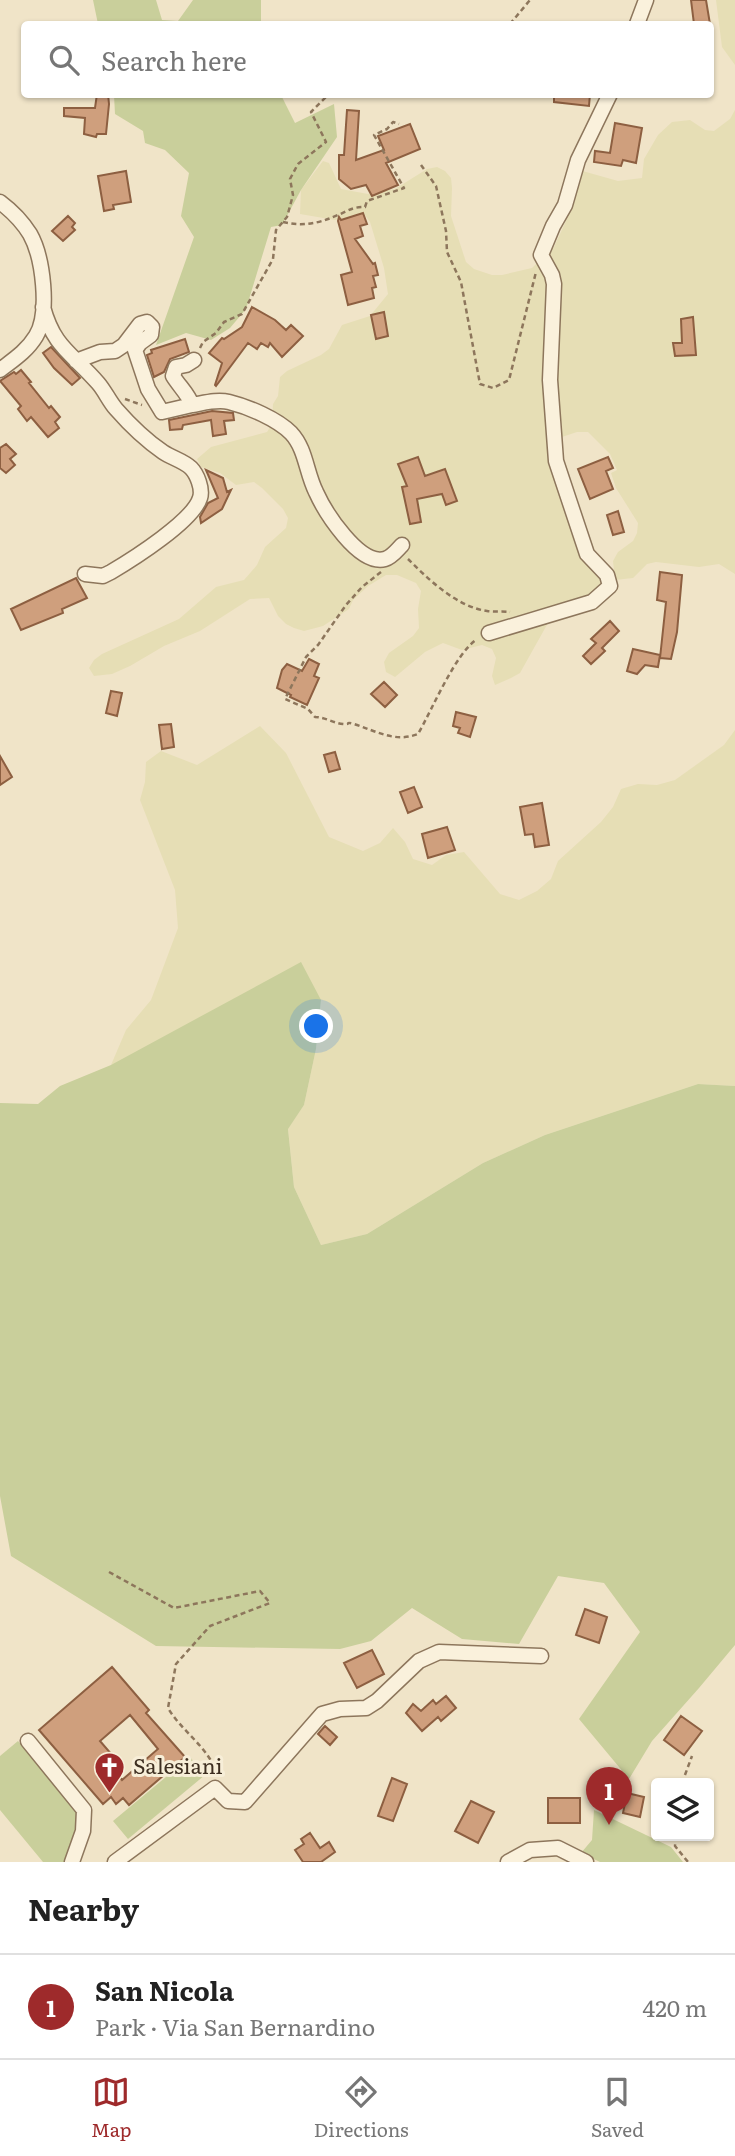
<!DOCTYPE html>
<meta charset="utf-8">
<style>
body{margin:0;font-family:Literata,serif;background:#f2f2f2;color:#222}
.controls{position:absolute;right:21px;bottom:21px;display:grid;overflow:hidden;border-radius:7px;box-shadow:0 2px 5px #0004}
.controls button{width:63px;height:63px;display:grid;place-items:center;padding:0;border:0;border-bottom:2px solid #e0e0e0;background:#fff;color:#222;font:35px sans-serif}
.you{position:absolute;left:317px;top:1027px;width:24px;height:24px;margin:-18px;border:5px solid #fff;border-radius:50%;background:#1a73e8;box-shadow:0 0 0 10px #1a73e833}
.badge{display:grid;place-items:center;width:46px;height:46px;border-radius:50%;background:#9e2a2b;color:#fff;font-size:23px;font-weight:700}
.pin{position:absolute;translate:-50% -58px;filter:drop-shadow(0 2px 4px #0008)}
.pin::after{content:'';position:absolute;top:37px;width:24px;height:21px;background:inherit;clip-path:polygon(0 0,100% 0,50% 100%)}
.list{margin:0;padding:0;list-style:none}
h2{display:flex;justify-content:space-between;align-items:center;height:91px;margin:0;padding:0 28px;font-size:30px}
h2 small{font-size:23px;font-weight:400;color:#767676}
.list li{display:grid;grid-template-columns:46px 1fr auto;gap:21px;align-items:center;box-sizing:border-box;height:105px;padding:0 28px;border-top:2px solid #e0e0e0}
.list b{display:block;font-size:26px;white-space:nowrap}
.list p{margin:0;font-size:23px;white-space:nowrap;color:#767676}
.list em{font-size:23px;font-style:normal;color:#767676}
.icon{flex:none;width:38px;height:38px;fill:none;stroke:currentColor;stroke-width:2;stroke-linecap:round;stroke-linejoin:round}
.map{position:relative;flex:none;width:735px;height:1862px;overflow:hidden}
.search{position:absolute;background:#fff;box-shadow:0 2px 5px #0004;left:21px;right:21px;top:21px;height:77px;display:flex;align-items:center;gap:18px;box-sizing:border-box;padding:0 24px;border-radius:7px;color:#767676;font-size:26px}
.sheet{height:196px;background:#fff}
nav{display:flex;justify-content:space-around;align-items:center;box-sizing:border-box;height:98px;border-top:2px solid #e0e0e0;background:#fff;font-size:19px;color:#767676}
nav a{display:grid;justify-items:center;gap:4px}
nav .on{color:#9e2a2b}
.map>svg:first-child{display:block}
.farmland{fill:#e6deb5}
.green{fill:#c9cf9b}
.building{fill:#cf9f7d;stroke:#8d5f41;stroke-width:2;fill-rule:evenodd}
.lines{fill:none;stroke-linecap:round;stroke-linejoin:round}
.minor-casing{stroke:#8d765c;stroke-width:17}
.path{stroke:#8d765c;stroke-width:2.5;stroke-dasharray:5 3.5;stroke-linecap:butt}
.minor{stroke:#faf1dc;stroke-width:14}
.labels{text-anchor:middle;stroke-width:6;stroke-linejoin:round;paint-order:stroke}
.poi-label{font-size:21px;fill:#3d2e20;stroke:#f7eed8;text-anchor:start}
</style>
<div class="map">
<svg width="735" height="1862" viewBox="0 0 735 1862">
<rect width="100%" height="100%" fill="#f0e4c8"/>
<path class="farmland" d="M716,0H735V65L722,47Z
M735,110V574L719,564L699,567L656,562L647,564L633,578L615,580L613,561L618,552L633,541L637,533L638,523L616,488L611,473L617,470L610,454L588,432H577L559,438L549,455L566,517L585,557L602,579L600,590L553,614L520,673L511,678L495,685L492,676L496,658L492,649L482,645L462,650L443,643L425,652L395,677L386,672L384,662L389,653L413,636L419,628L418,609L421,591L416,583L397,575H386L368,586L353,600L349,609L323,626L304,631L294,628L286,624L278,616L269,598L250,599L200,631L164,646L130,666L112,674L94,676L89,668L94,660L102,654L179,619L216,587L244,580L257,565L265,547L286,528L288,518L283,509L262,488L254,482L236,485L220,473L201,467L197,459L211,447L267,432L272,424L273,404L278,396L280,377L287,371L321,355L329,349L342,325L370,316L388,294L384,268L370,222L364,214L335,220L300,214L301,190L323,161L329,163L341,189L368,194L395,189L427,169L437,167L445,171L451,178L452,188L451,216L466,262L474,269L492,275H502L532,268L554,247L566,221L579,170L618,181L642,178L644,159L658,135L672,122L690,120L705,130L714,131L730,119Z
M260,726L286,753L329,837L363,851L380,843L393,828L405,842L413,859L432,865L446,855L464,852L500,894L519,900L537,891L551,879L558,861L601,822L613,807L621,789L638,784L657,785L675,780L724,745L735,730V1086L698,1084L545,1135L483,1163L367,1234L321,1245L294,1187L288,1128L304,1105L316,1049L321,1000L111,1065L126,1030L151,1000L178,928L175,890L140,800L145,782L146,762L161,751L197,765Z"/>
<path class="green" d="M93,0H156L162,20L178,21L193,0H261V24H98Z
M114,95H281L295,123L334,104L337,137L301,190L282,225L271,227L246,309L230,328L211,340L186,333L156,345L194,237L181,216L189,173L165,150L145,143L143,131L115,114Z
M301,962L321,1000L316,1049L304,1105L288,1129L294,1187L321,1245L367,1234L483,1163L545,1135L698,1084L735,1086V1645L699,1688L652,1741L629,1779L579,1719L640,1632L604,1583L558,1576L519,1644L462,1639L412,1608L371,1641L340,1649L156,1646L11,1556L0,1496V1103L38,1104L60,1086L111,1065Z
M18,1741L76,1812V1829L65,1862H43L0,1810V1756Z
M190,1757L205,1775L128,1839L113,1821Z
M594,1810L671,1847L683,1862H600L581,1853L592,1840Z"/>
<path class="building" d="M691,0H706L710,24H694Z
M97,94H108L109,104L106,134H97L96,137L84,134L85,118L64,116V108H95Z
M554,94H590L589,106L554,102Z
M347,110L359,111L356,160L384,150L378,136L410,124L420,149L386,163L398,185L372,196L366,185L351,189L339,179V155H344Z
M615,123L642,128L636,163L623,160L621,166L594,162L595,151L610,153Z
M126,171L131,202L113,205L114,209L104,211L98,176Z
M363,213L367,224L360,226L363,236L355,239L373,264L375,263L378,275L373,276L376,287L372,288L374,298L348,305L341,275L352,272L338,221L339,217L341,220Z
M68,216L75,223L72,227L75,230L63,241L52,231Z
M252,307L275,320L286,330L291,325L303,336L282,357L270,343L268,347L261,343L257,349L248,343L216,386L215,385L222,363L209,353L222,338L224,339L242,327Z
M384,312L388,336L376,339L371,315Z
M693,317L696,355L675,356L673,343H682L681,319Z
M185,339L189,352L170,359L164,372L154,377L147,355L152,353L151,350Z
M51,347L80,378L72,385L54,368L43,353Z
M21,370L31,382L29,383L49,408L51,406L60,417L55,422L59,428L48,437L31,417L27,421L18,409L21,406L0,381L14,372L16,374Z
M212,411L233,413L234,420L224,421L226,434L213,436L211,420L183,425L182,429L170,430L169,420Z
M6,444L16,454L10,459L15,465L6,473L0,468V448Z
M418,457L425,476L445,469L457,501L446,505L442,494L417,499L421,522L410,524L402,487L407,486L398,464Z
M608,457L613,468L606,471L613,489L590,499L578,469Z
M206,470L223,478L227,492L231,490L222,509L201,523L200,517L208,503L218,498Z
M618,511L624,532L613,535L607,515Z
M660,572L682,575L677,632L671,659L660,658L666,602L657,600Z
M76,578L87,598L62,609L63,613L21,630L11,609Z
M610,621L619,631L602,648L605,651L591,664L583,656L596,643L591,639Z
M633,649L660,655L658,667L645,665L637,674L627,671Z
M309,659L319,664L314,676L319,678L307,705L290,697L291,695L277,688L282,670L287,664L302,671Z
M384,682L397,695L385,707L371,694Z
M111,691L122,693L117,716L106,713Z
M456,712L476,717L470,737L458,733L460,728L453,726Z
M171,724L174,747L162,749L159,725Z
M335,752L340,769L329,772L324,755Z
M0,756L12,777L0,785Z
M414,787L422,807L408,813L400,792Z
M542,803L549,845L535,847L533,834L525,835L520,807Z
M447,827L455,850L428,858L422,834Z
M585,1609L607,1617L599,1643L576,1635Z
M372,1650L384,1674L357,1688L344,1663Z
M112,1667L149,1710L146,1713L185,1757L129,1805L123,1798L116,1804L111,1797L103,1804L39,1730ZM130,1715L158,1749L122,1780L106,1761L113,1756L100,1741Z
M446,1696L456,1708L441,1721L438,1717L422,1731L406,1713L413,1704L421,1711L433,1700L436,1704Z
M681,1716L702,1731L684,1755L664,1740Z
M325,1726L337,1737L330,1745L318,1734Z
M392,1778L407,1784L393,1821L378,1816Z
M627,1793L644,1797L640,1817L623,1813Z
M548,1798H580V1823H548Z
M471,1801L494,1812L478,1843L455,1831Z
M310,1833L320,1848L329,1842L335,1852L321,1862H303L295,1850L304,1844L301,1839Z"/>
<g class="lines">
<defs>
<path id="minor" d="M637,24L646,0
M0,202C12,211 22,221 30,234C43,257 50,313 36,336C27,351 13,360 0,370
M43,307C54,348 72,353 98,383C105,391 109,401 116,409C130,425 147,441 163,452C172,458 184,461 191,468C197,474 203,489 200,498C193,521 133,559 111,572L103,576L85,574
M76,361L100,352L115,351L124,345L140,324L147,322L152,327L151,335L140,343L135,350L148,389L162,412L192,405C189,395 179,386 173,376L176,367L186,365L194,360
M192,405C204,403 217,399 229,402C249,407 277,419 291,433C306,449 306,472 316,492C325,512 359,566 385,559C392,557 397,550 402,545
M489,633L592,602L610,586L607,575L587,554L556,461L550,380L554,284L552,275L541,255L553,226L565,205L578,160L610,94
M28,1741L84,1810L83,1831L72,1862
M115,1862L215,1788L228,1801L245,1802L322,1714L340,1709L366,1708L377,1701L419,1661L439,1652L541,1656
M508,1862L530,1850L558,1848L586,1862"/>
</defs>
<use href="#minor" class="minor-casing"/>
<path class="path" d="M510,24L530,0
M421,165L436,186L446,231L447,252L461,282L480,384L493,388L509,380L536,272
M283,222C303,227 320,223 338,215C350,210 352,207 365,207L367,201L404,188L374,135L387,129L393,122L399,124
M200,348L203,342L216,333L224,322L242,314L273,259L276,230L287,217L293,195L290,179L298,164L326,142L311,112L326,97L354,94
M125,399L142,405
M408,559C428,579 457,607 487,611C495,612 503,611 510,612
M381,572L362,587L346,605L318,645L306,657L285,699L308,709L315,717C325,717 333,723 343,724C353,725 343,721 354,724C376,731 395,743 418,734C433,708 455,654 477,639
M109,1572L174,1608L260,1591L270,1603L210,1626L176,1664L168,1708C182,1732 210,1748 217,1775
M682,1783L692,1756
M676,1836L675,1846L688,1862"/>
<use href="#minor" class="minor"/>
</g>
<defs>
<symbol id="church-pin" viewBox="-11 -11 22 30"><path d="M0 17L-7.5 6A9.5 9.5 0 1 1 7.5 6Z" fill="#9e2a2b" stroke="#f7eed8"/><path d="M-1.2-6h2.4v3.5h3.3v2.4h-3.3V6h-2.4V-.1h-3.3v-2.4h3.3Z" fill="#fff"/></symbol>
</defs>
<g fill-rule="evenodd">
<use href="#church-pin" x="92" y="1750" width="35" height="47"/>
</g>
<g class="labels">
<g class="poi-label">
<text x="133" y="1774">Salesiani</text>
</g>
</g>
</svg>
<div class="controls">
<button><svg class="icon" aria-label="layers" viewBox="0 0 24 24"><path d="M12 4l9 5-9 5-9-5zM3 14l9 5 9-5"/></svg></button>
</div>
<div class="you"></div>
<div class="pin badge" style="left:609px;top:1825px">1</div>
<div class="search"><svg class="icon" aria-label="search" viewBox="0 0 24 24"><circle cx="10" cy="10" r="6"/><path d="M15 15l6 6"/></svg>Search here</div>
</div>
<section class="sheet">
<h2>Nearby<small></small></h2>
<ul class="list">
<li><span class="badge">1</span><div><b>San Nicola</b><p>Park · Via San Bernardino</p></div><em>420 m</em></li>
</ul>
</section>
<nav>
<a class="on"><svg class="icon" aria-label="map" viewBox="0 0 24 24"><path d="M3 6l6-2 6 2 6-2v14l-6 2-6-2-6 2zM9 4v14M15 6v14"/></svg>Map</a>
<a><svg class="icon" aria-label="directions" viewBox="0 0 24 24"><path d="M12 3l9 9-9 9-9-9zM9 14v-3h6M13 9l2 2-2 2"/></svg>Directions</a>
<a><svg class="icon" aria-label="saved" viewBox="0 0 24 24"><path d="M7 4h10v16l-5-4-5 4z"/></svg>Saved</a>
</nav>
